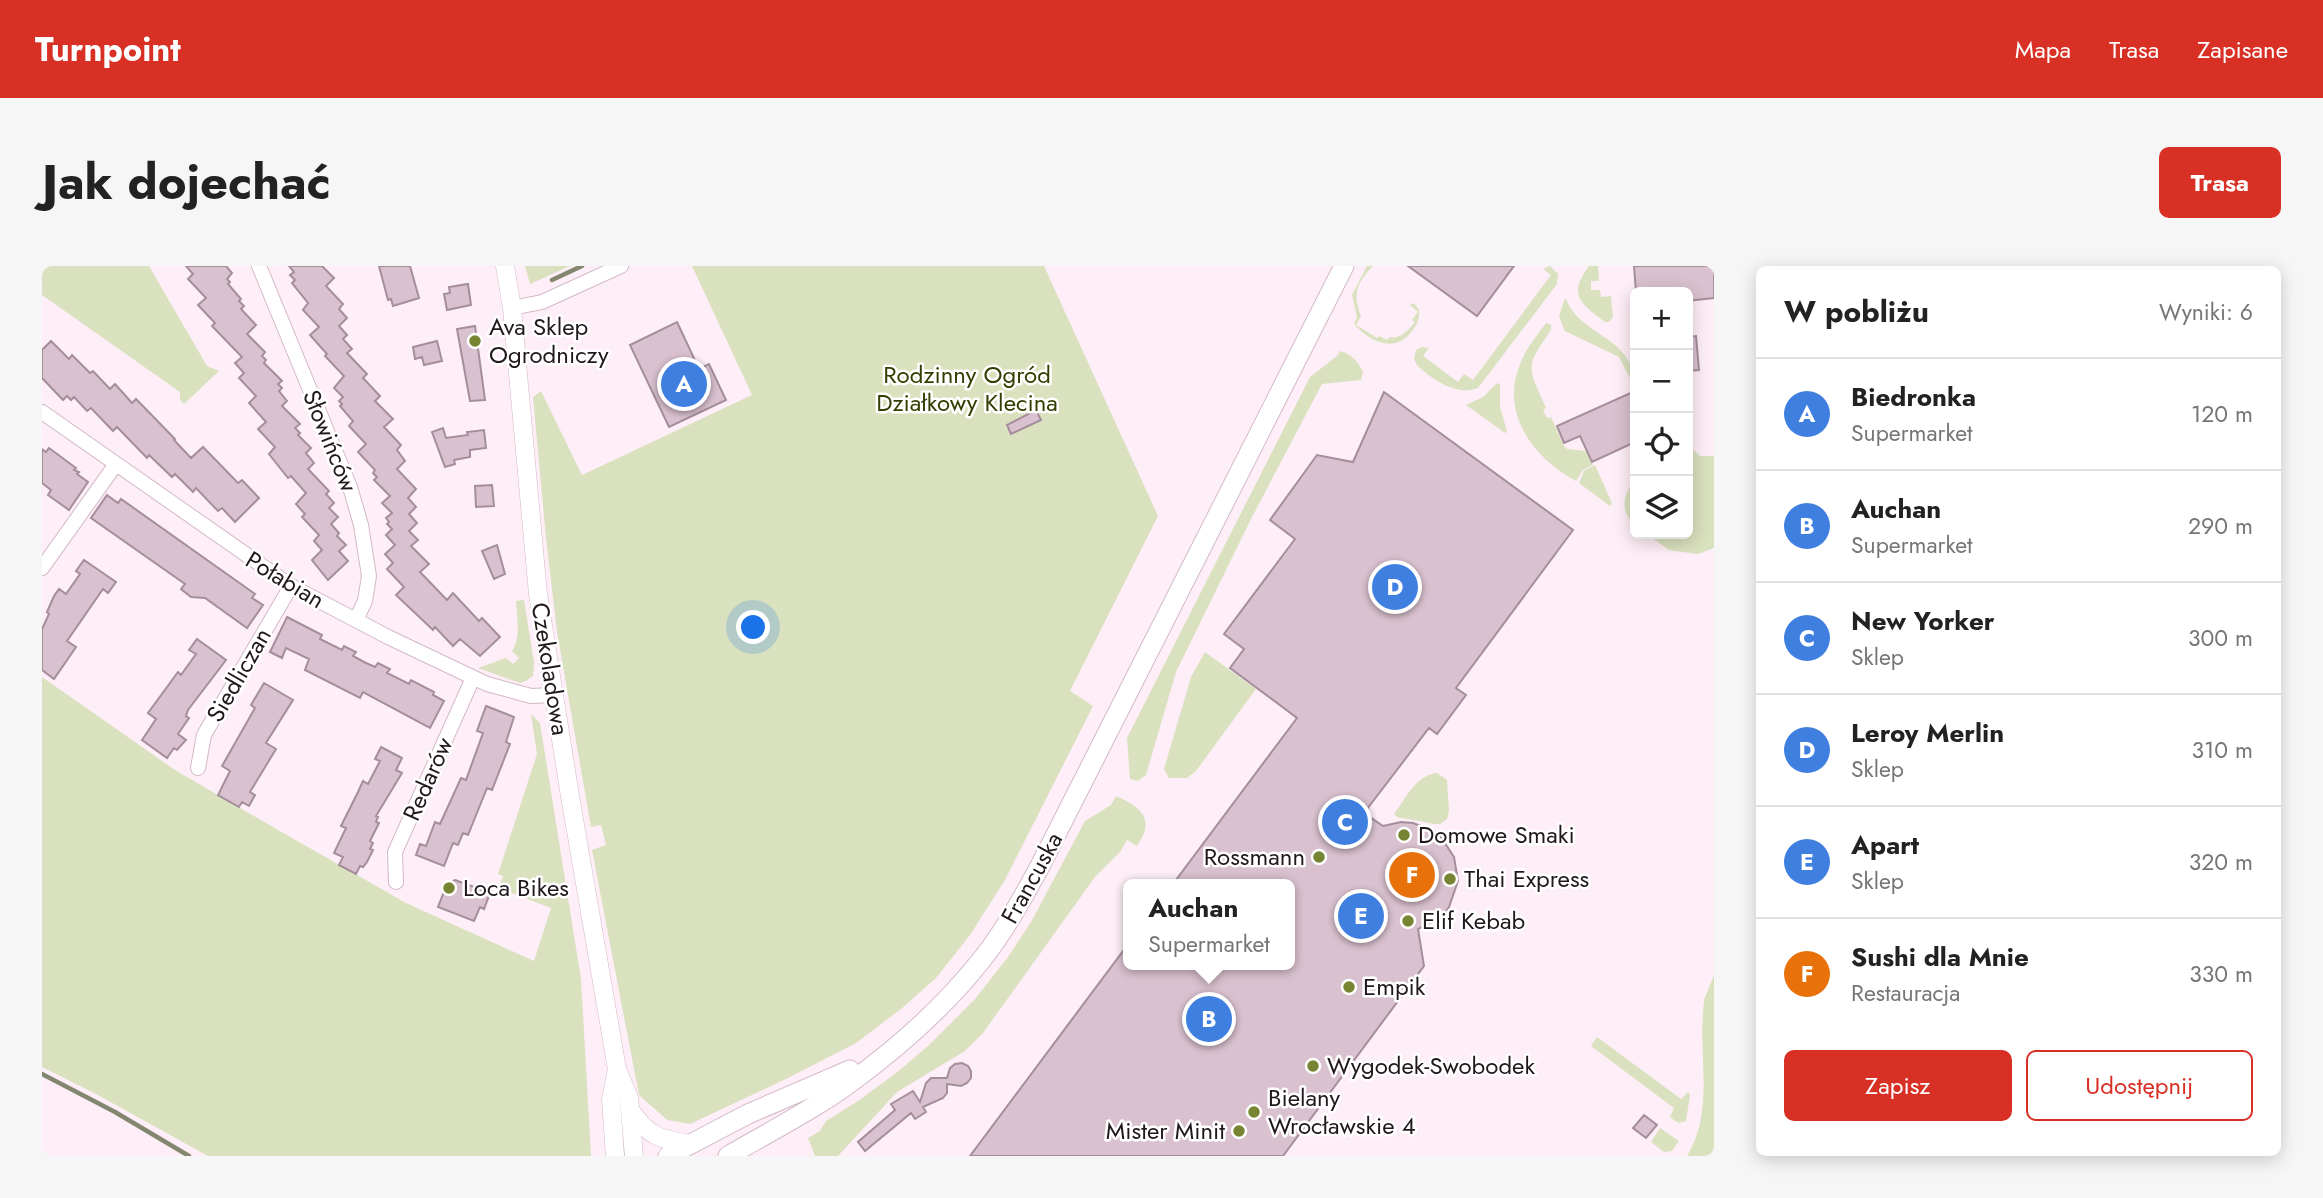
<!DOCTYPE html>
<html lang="pl">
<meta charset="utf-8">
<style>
body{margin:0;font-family:Jost,sans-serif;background:#f6f6f6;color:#222}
.controls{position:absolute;right:21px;top:21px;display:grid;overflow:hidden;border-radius:10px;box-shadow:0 4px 18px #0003}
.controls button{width:63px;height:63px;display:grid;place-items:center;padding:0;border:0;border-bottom:2px solid #e0e0e0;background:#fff;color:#222;font:35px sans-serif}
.you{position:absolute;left:712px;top:362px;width:24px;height:24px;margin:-18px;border:5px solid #fff;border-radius:50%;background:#1a73e8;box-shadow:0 0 0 10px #1a73e833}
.badge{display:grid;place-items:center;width:46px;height:46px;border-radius:50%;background:#d93025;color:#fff;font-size:23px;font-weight:700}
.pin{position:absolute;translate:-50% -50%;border:4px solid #fff;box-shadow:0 2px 7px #0006}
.popup{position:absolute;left:1081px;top:613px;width:172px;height:91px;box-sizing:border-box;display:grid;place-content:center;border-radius:10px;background:#fff;filter:drop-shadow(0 2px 5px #0005);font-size:23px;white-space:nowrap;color:#767676}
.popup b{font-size:26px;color:#222}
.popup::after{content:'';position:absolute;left:50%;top:100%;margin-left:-14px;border:14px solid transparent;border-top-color:#fff}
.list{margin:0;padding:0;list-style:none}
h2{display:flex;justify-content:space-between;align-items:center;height:91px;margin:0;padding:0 28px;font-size:30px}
h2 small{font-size:23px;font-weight:400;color:#767676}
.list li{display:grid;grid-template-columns:46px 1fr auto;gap:21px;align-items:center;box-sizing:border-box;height:112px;padding:0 28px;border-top:2px solid #e0e0e0}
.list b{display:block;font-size:26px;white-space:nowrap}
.list p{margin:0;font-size:23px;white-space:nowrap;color:#767676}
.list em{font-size:23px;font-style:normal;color:#767676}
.actions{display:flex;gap:14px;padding:21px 28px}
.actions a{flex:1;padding:16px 0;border:2px solid #d93025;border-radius:10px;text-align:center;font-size:24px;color:#d93025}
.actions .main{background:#d93025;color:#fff}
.icon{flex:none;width:38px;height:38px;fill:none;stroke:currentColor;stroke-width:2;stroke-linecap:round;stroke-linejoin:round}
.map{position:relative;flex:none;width:1672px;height:890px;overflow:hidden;border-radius:10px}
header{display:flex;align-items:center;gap:42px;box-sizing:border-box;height:98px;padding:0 35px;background:#d93025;color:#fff}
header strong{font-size:33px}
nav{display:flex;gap:38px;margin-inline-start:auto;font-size:24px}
.intro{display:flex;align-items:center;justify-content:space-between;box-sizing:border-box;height:168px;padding:0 42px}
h1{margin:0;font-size:49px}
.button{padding:18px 32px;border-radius:10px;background:#d93025;color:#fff;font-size:24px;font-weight:700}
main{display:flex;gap:42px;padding:0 42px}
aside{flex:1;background:#fff;border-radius:10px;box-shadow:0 4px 18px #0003}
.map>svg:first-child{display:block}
.green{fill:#dae1be}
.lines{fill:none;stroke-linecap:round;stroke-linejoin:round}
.stream{stroke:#848770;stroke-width:4.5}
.building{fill:#dac1cf;stroke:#a58e9b;stroke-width:2}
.minor-casing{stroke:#d2b9c7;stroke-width:16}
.tertiary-casing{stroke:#d2b9c7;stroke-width:19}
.secondary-casing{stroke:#d2b9c7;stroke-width:21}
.minor{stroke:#fff;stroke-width:14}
.tertiary{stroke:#fff;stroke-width:18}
.secondary{stroke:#fff;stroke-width:19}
.poi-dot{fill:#778432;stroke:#fff;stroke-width:2.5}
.labels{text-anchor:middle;stroke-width:5;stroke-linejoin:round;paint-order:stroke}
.poi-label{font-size:24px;fill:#21181d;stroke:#fff;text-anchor:start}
.park-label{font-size:24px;fill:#363d00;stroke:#fff}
.street-label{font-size:24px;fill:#21181d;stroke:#fff}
</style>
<header>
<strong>Turnpoint</strong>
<nav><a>Mapa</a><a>Trasa</a><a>Zapisane</a></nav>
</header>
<div class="intro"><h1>Jak dojechać</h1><a class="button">Trasa</a></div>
<main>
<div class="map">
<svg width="1672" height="890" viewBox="0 0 1672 890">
<rect width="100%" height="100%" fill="#feeef7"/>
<path class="green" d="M0,0H107L165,100L177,105L142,138L138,134V126L0,29Z
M483,0H528L488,18Z
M650,0H1002L1116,250L1028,425L1051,440L963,614L928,669L894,712L859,743L814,777L746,812L648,858L625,854L597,829L550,584L564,579L559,559L549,561L515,366L504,272L491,131L499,125L540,209L710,129Z
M1325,0H1331C1315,17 1310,27 1319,50L1314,59L1335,72L1337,70L1345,74L1348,71C1357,74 1367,64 1373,56L1370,54L1376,46L1368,39L1372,37L1377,44C1378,52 1375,59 1370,65C1353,88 1328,76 1312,58L1315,51L1310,29Z
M1508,0L1516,8L1515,18L1436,122C1416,131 1389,113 1375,99L1372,93L1374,84L1380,81L1387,82L1381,90L1416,116L1422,108L1431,114L1509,9L1501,3Z
M1547,0H1556L1557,15H1549V24H1558L1559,31L1569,30L1571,51L1567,56H1563C1539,38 1525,29 1547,0Z
M1524,33C1539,72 1593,69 1593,122L1577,91L1523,65L1517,51L1522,34Z
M1504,57L1509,59V64C1482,103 1486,100 1504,142L1501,144L1505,152L1509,151L1522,180L1525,183L1544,185L1551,199L1541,204L1534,215C1494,194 1460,151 1476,104C1481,86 1493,72 1504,57Z
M1298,85C1309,88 1316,95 1321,106L1319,114L1280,118L1209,253L1134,406L1104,509L1096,515L1088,513L1085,472L1268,111L1295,90Z
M1455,117L1458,119V141L1465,165L1463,167L1424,139L1441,131Z
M1646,137L1649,182L1658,190H1672V282L1656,288L1627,284L1605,268H1646Z
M1553,199L1570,237L1568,240L1537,217L1542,205Z
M1593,214V259C1577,245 1581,229 1593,214Z
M482,334L492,396L491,410L484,415L478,417L436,402L464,392L471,398L477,392L470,385C479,371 475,352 474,335Z
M1163,386L1214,423L1154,505L1145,512H1127L1122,503L1149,411Z
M0,411L133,504L243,568L364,637L492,695L509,642L457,622L461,610L456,608L495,488L489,448L498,457L539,713L549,890H166L54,828L0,801Z
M1395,507L1405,514L1407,545L1405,553L1398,558H1393L1355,551L1352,548C1364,532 1374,509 1395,507Z
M1074,530C1099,541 1114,553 1095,580L1085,574L1078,586L1053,611L941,767L923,785L855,826L796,890H773L766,872L778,865L784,855L819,833L858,804L887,779L933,733L966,691L989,656L1043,555L1069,539Z
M1672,709V890H1645C1672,846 1657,794 1661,746L1662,734Z
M1555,771L1639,833L1646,826L1648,829L1644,855L1636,857L1628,851L1632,842L1549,780Z
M1618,862L1637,875L1630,885L1622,886L1609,876Z"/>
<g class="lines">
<path class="stream" d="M510,14L540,0
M0,808L73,846L147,890"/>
</g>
<path class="building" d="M144,0H184L190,7L185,13L188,16L186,18L199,33L197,35L202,40L199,43L214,59L205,68L223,86L220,90L224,94L222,97L240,115L236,118L240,122L237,125L245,135L240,140L258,158L253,162L258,167L256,169L269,182L264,187L272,197L266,203L287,225L284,228L292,237L287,242L296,251L289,258L297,267L295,270L304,279L297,285L306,295L286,314L270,294L280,284L272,275L277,269L260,251L263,248L254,238L264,227L249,210L246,212L227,188L233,181L216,163L224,156L207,137L214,130L197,112L202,107L193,97L200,91L170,60L173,57L156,39L164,32L146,13L151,8Z
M247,0H280L292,12L284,20L301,38L297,43L305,52L297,60L305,69L301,73L310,83L305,87L325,108L321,112L338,130L333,135L351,153L342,161L359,179L355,184L363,195L355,203L374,223L366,232L374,241L367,248L375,257L367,265L376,274L369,280L387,298L378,306L405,334L411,327L437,355L440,352L458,371L438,390L418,373L411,380L393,361L391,364L354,329L362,321L345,303L351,297L343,288L353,279L344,269L350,263L345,258L347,256L344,252L350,247L340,237L348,230L332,214L335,211L331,207L333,204L316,186L324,178L307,160L311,155L298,140L300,138L297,135L301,131L292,122L302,110L283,90L285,88L268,69L277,61L261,44L266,37L250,17L253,14L248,9L252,6Z
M337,0H368L377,32L351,40L349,33L346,34Z
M1366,0H1472L1435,50Z
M1592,0H1672V32L1646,35V26H1594Z
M426,18L429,39L405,44L402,28L408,27L407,21Z
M635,56L657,103L667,98L684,134L627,161L588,79Z
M433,60L443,134L428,135L415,63Z
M1654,70L1657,104L1646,105V71Z
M9,75L27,93L30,89L48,107L51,105L68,123L73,118L90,137L94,133L133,173L132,174L149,192L161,181L196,217L200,214L217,232L193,256L180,242L176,245L154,222L151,226L133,208L130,211L107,189L105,192L75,161L71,165L49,142L45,145L32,131L29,134L25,130L21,134L0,112V84Z
M395,75L400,95L382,99L380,91L373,93L371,81Z
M1593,125V176L1550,196L1538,170L1522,177L1515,160Z
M1342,126L1531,264L1414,422L1424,429L1395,468L1387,462L1322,547L1341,560L1359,556L1371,557L1390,564L1399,571L1412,591L1416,615L1407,641L1400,651L1376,663L1382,700L1241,890H928L1087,677V699H1248V618H1131L1255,452L1188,402L1202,383L1182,368L1253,273L1228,254L1275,189L1311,196Z
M994,144L999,154L969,168L965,159Z
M401,162L404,172L426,169L425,166L442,164L444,182L428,184V191L412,194L413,198L403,201L390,166Z
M7,182L34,202L32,204L37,206L35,208L46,216L27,244L6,229L9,224L0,217V183L4,186Z
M450,219L452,240L434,241L433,220Z
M65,229L76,237L79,233L213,328L210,332L221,339L205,362L163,332L149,331L139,323L143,318L49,252Z
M455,279L463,308L452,313L440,285Z
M42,294L74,316L66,327L61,323L25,375L34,381L12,413L0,404V363L7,348L5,346L12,330L17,323L24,328L38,308L34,305Z
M245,351L280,369L278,373L300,384L302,380L314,386L311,390L322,396L333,401L336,397L348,403L345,407L367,418L369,414L392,426L391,429L402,435L388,462L321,426L318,432L263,404L267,393L244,382L240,392L228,386Z
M155,373L184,394L146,444L144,450L147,452L136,468L144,474L135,484L132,482L125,492L100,474L114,453L106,447L136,406L139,409L154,388L147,384Z
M222,417L251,434L224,477L234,483L208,526L213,529L207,540L200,536L197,541L176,529L188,505L180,500L213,442L209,439Z
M444,440L472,451L464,476L468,478L450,524L445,522L426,569L421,567L416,579L411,577L402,600L374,589L378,578L384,580L393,556L398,558L419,512L424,514L441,467L435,465Z
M339,481L360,492L354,504L360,507L334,550L336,551L334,556L337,557L328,575L331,577L328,583L331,584L325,596L321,601L318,600L314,608L297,599L301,591L292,587L304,562L299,560L316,526L321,515L326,518L338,495L333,493Z
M413,614L448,627L442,643L438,641L432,655L396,641L405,618Z
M920,797L926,800L929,805V812L925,817L919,820L905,818V827L901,832L881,841L884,846L873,853L869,847L823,885L816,876L853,844L849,838L871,825L878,836L884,817L889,812H905L908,802L913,798Z
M1602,849L1615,859L1604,872L1591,862Z"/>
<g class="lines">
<defs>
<path id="minor" d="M217,0L308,221L319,259L327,310L323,335L314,354
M470,42L500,36L579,0
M0,146L249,320L346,371L445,418L489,430L511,429
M0,302L74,198
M156,502L162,469L249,320
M354,616L353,586L431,412"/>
<path id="tertiary" d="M463,0L470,42L496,328L528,530L575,803L587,832L592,890
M589,845C607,871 618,873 648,878
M573,890L569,834L575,803"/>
<path id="secondary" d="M626,890L706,848L808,804
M686,890C727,866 771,844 809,816C857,781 904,739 941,692C963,664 980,633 997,602L1302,0"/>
</defs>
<use href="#minor" class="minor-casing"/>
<use href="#tertiary" class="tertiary-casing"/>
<use href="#secondary" class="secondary-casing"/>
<use href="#minor" class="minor"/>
<use href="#tertiary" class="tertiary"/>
<use href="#secondary" class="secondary"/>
</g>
<g class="poi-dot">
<circle cx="433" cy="75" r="7"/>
<circle cx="1362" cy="569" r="7"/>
<circle cx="1277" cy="591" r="7"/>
<circle cx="1408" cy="613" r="7"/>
<circle cx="407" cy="622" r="7"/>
<circle cx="1366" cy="655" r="7"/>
<circle cx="1307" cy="721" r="7"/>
<circle cx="1271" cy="800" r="7"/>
<circle cx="1212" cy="846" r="7"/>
<circle cx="1197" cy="865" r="7"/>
</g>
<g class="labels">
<g class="poi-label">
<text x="447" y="69">Ava Sklep<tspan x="447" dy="28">Ogrodniczy</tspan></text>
<text x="1376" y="577">Domowe Smaki</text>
<text x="1263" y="599" text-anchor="end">Rossmann</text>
<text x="1422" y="621">Thai Express</text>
<text x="421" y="630">Loca Bikes</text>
<text x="1380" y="663">Elif Kebab</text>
<text x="1321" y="729">Empik</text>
<text x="1285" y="808">Wygodek-Swobodek</text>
<text x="1226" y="840">Bielany<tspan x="1226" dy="28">Wrocławskie 4</tspan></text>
<text x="1183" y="873" text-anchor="end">Mister Minit</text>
</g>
<g class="park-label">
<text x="925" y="117">Rodzinny Ogród<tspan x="925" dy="28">Działkowy Klecina</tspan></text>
</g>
<g class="street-label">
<text transform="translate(288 175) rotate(68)" y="8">Słowińców</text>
<text transform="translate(243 314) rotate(31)" y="8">Połabian</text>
<text transform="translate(508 403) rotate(81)" y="8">Czekoladowa</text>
<text transform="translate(197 409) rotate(-60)" y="8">Siedliczan</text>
<text transform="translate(386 513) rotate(-66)" y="8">Redarów</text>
<text transform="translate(990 612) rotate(-61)" y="8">Francuska</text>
</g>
</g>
</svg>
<div class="controls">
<button>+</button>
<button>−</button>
<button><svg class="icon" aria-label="locate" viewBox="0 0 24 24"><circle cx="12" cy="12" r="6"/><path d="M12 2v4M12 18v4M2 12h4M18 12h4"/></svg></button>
<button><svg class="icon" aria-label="layers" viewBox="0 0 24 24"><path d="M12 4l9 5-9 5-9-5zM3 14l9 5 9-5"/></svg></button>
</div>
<div class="you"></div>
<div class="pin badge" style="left:642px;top:118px;background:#3f7fe0">A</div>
<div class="pin badge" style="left:1167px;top:753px;background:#3f7fe0">B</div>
<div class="popup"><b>Auchan</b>Supermarket</div>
<div class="pin badge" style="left:1303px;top:556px;background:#3f7fe0">C</div>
<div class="pin badge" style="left:1353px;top:321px;background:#3f7fe0">D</div>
<div class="pin badge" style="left:1319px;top:650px;background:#3f7fe0">E</div>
<div class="pin badge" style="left:1370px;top:609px;background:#e8710a">F</div>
</div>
<aside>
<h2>W pobliżu<small>Wyniki: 6</small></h2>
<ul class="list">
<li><span class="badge" style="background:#3f7fe0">A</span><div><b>Biedronka</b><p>Supermarket</p></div><em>120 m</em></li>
<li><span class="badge" style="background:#3f7fe0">B</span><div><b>Auchan</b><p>Supermarket</p></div><em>290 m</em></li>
<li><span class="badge" style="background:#3f7fe0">C</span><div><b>New Yorker</b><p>Sklep</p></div><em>300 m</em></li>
<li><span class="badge" style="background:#3f7fe0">D</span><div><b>Leroy Merlin</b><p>Sklep</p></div><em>310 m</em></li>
<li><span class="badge" style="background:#3f7fe0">E</span><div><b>Apart</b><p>Sklep</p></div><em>320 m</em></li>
<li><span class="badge" style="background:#e8710a">F</span><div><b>Sushi dla Mnie</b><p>Restauracja</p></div><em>330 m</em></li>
</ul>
<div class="actions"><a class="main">Zapisz</a><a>Udostępnij</a></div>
</aside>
</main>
